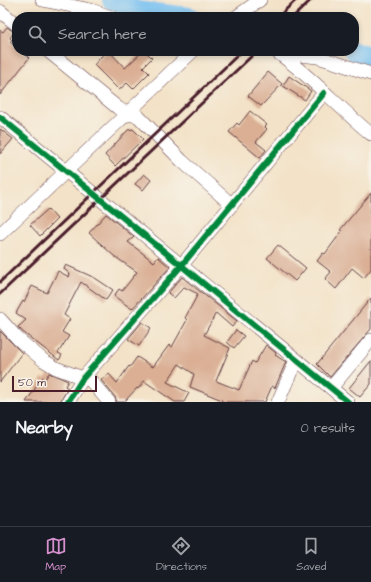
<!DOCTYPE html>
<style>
body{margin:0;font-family:"Architects Daughter",sans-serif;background:#20242c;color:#f1f3f6}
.scale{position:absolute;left:12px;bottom:10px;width:85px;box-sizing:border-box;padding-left:4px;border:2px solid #4a1f2b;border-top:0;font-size:11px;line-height:14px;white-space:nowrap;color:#4a1f2b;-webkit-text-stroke:3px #f7f3e8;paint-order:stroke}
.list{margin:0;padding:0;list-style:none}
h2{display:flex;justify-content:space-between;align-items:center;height:52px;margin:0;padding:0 16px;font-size:17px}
h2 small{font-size:13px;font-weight:400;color:#9ea1a6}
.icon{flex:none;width:22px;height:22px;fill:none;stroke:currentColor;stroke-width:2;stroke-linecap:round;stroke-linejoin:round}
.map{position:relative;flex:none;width:371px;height:402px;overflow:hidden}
.search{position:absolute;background:#171b24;box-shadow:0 2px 6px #0003;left:12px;right:12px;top:12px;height:44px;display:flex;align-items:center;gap:10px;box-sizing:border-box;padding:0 14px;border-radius:16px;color:#9ea1a6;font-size:15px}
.sheet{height:124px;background:#171b24}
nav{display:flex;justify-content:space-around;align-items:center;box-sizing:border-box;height:56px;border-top:1px solid #363941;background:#171b24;font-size:11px;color:#9ea1a6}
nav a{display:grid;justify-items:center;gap:2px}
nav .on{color:#d690ce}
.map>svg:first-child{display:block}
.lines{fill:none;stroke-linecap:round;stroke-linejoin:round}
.river{stroke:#77c0f0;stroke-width:20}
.building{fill:#daaf94}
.minor-casing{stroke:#633c42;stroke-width:14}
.minor{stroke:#fff;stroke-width:13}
.rail{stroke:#4a1f2b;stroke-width:3}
.cycleway-casing{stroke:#f7f3e8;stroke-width:8}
.cycleway{stroke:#00873e;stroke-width:6}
</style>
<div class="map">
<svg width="371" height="402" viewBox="0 0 371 402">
<rect width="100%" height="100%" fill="#f7f3e8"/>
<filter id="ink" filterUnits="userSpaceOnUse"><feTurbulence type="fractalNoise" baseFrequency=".025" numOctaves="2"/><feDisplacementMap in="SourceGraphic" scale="8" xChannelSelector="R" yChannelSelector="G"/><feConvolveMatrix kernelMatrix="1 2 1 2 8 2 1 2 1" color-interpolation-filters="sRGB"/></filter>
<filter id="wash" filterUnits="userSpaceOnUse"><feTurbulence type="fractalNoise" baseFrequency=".012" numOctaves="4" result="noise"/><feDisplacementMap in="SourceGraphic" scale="16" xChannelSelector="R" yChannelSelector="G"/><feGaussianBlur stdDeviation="0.9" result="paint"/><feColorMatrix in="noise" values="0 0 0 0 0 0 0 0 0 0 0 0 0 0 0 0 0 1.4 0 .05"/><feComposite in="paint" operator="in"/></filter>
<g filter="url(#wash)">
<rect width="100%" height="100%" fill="#f3e2c7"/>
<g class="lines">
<path class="river" d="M112,0L138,11L190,17
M354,51L371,57"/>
</g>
<g id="blocks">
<path class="building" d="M7,27L14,32L10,38L12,40L10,42L17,48V51H21L29,58L0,95V30L3,32Z
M106,51H109L125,68L143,51H145L152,58L143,67L149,73L133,89L127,83L119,90L94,65Z
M268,72L282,84L261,106L248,96Z
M289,76L311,91L305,100L283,86Z
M250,111L267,125L265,127L267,129L256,142L266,150L260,158L229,132L237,123L239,125Z
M0,129L13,139L0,154Z
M133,129L143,139L115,166L105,155L128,130Z
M144,174L151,180L143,190L135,184Z
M371,193V269L364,278L352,268L336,289L325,279L331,272L317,261L323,253L325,254L342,231L340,230Z
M48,209L57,219L40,236L30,225Z
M106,214L134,237L128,242L154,262L158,257L170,267L132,309L114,296L119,289L122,291L137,272L114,256L89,233Z
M278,245L306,268L295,281L267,258Z
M66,265L95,278L113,290L106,300L81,282L64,315L70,319L62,332L69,336L58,353L62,355L59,360L24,333L18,327L26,320L16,313L23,301L24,302L32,286L47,293L58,271L69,277L70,274L64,269Z
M182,277L237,321L232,327L216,313L204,335L230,348L216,381L239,390L252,361L255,363L266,345L276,353L275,355L286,362L275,388L272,386L265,402H221L222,400L190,387L194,374L179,364L167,382L189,393L184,402H175L144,381L138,389L137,388L124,402H117L115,397L101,380L109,374L117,383L129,366L130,367L137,357L153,367L169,345L172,347L187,320L185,318L198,294L184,287L174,298L168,293Z
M371,298V329L330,377L317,364Z
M142,322L151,328L139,346L128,339Z
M236,330L244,336L234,348L227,342Z
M0,331L22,353L0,382Z
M371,361V384L360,397L349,388Z
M49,373L68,381L65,386L68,388L60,402H26L43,377L45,379Z"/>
</g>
</g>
<g filter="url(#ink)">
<use href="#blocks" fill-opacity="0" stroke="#633c42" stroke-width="1"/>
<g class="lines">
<defs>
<path id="minor" d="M42,0L91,10L111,17
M0,11L17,25
M236,17L260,0
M48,51L118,108L127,114L138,116L182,161L232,205
M278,53C311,76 339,108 371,134
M280,53L318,57L371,74
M0,117L348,402
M0,234L193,51
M0,319L18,339L43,360L56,368L91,381L109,402
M331,388L371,340
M68,402L83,378L181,266L324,93
M278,402L296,360"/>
</defs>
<use href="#minor" class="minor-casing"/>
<use href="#minor" class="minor"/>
<path class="rail" d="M278,17L296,0
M293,17L311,0
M0,282L242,51
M0,294L257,51"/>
<defs>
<path id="cycleway" d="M0,117L348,402
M68,402L83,378L181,266L324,93"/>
</defs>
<use href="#cycleway" class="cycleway-casing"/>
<use href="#cycleway" class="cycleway"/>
</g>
</g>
</svg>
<div class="scale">50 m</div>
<div class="search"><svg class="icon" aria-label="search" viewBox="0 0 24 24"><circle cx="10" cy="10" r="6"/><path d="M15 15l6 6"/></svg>Search here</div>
</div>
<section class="sheet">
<h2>Nearby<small>0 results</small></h2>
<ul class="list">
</ul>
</section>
<nav>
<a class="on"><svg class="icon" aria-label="map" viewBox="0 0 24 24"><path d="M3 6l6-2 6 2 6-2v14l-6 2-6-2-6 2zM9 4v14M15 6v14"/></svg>Map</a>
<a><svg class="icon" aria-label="directions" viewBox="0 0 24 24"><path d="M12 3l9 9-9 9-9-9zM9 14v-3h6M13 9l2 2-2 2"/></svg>Directions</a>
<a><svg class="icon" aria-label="saved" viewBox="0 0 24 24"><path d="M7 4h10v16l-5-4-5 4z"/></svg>Saved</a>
</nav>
